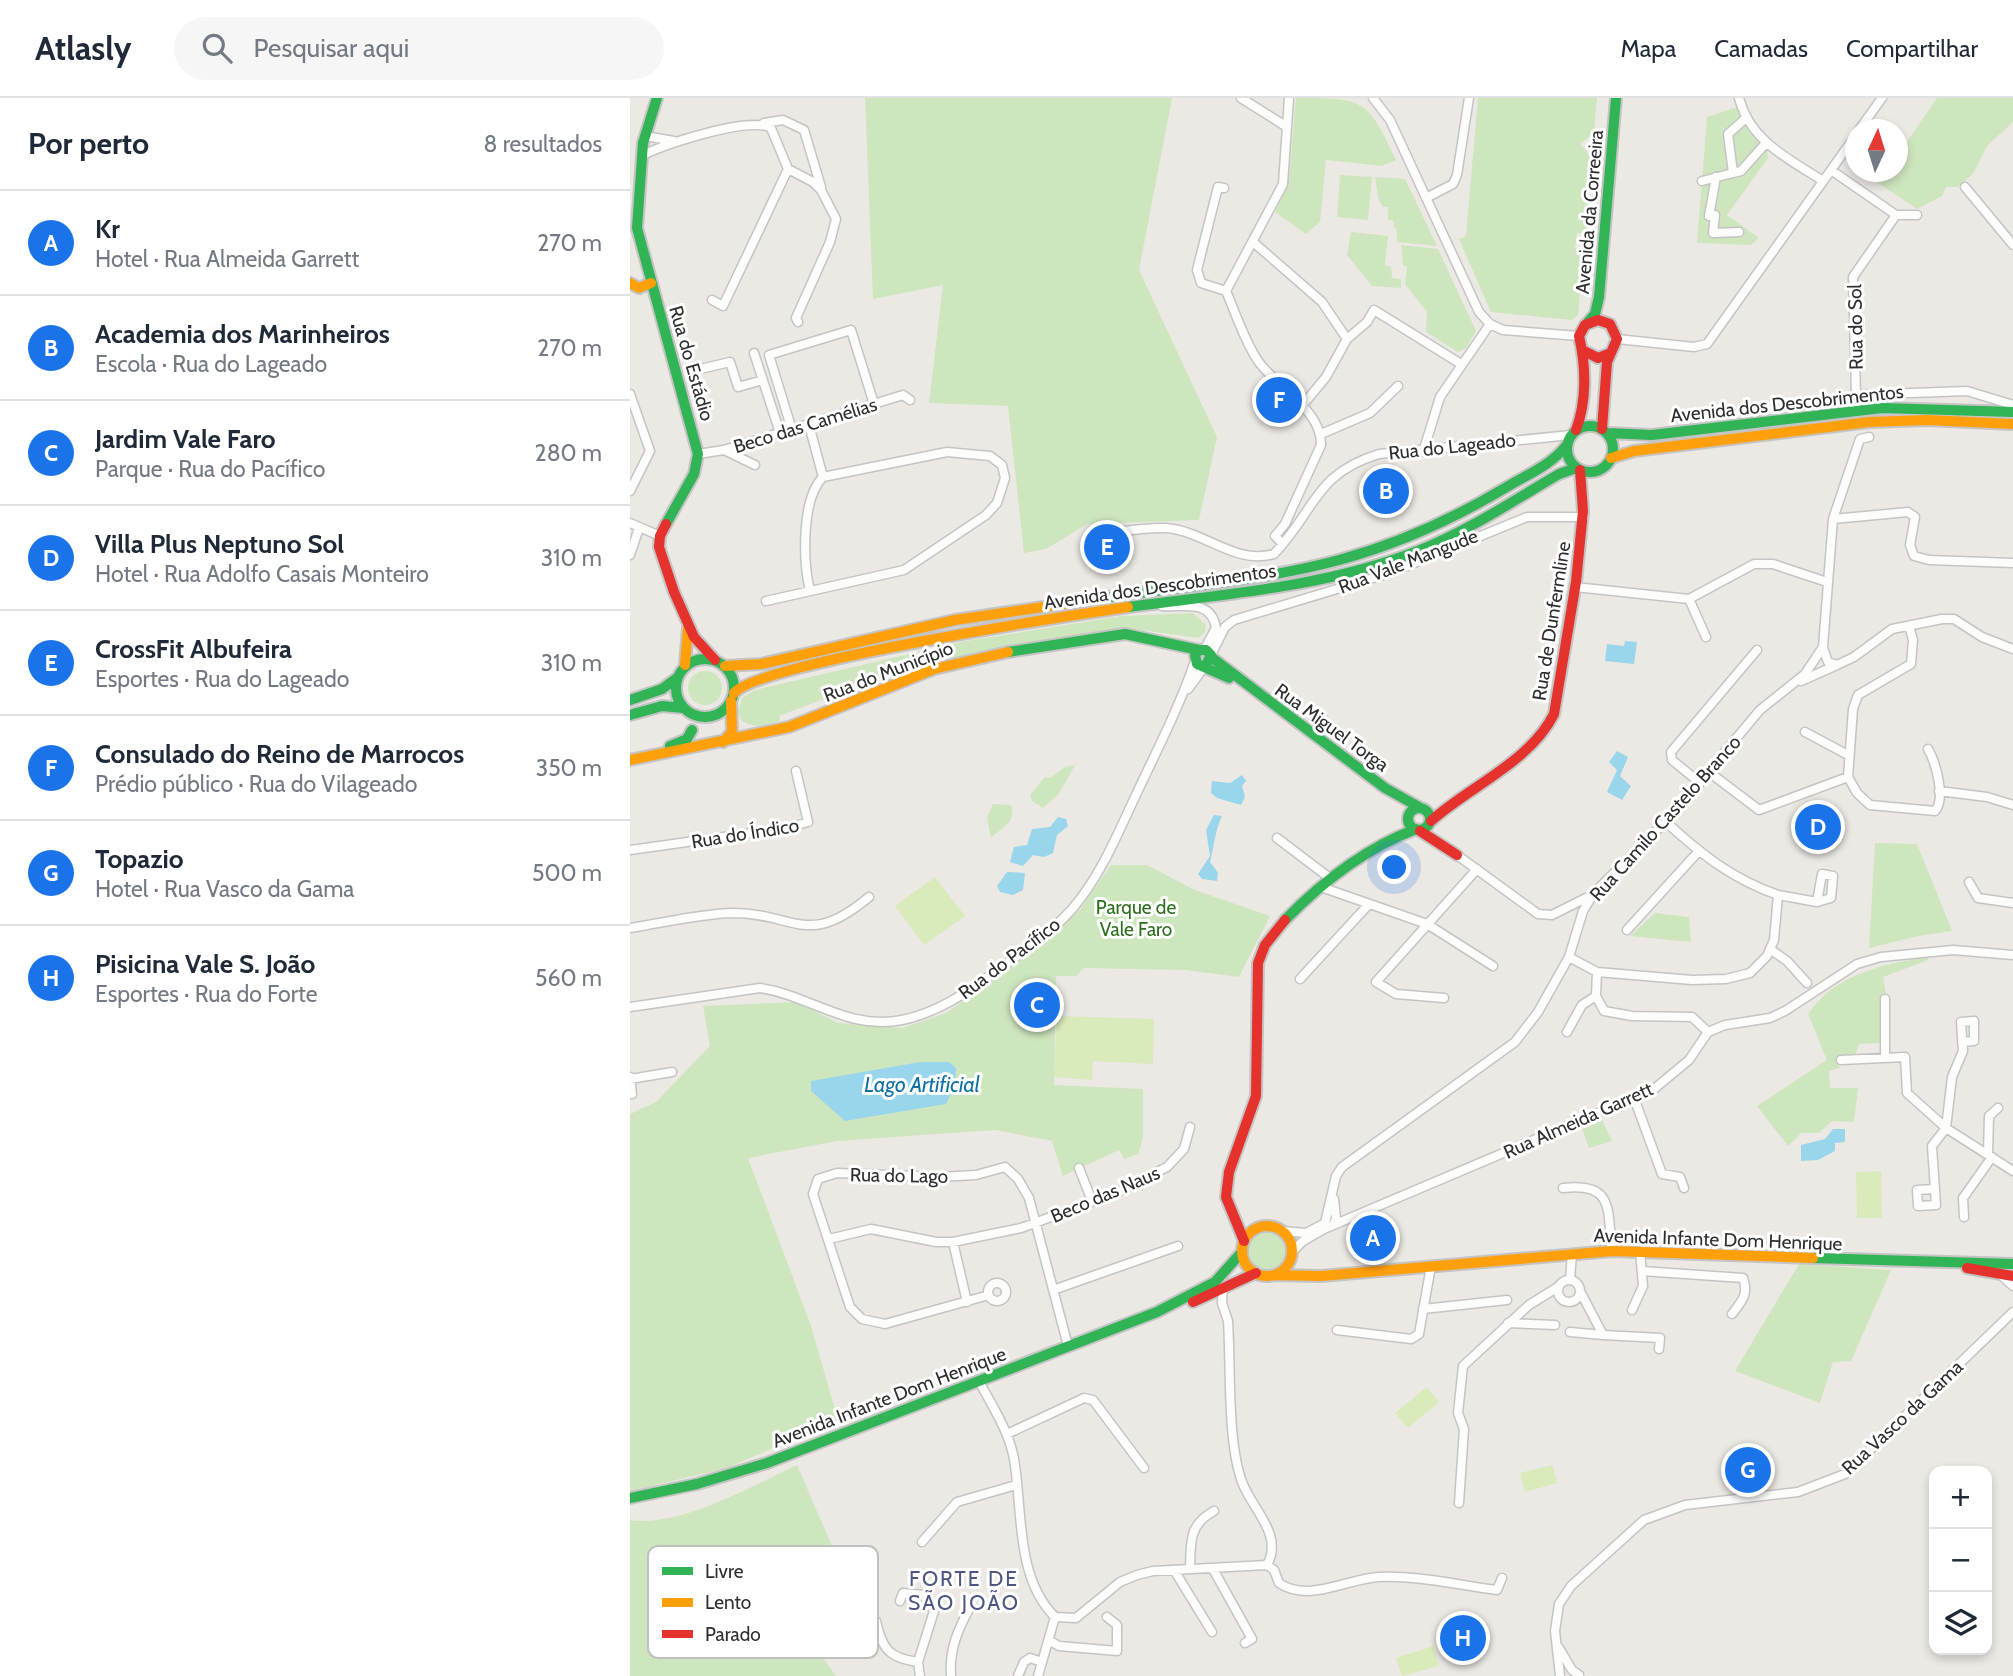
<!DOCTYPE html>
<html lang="pt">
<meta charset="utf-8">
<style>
body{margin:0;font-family:Cabin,sans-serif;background:#f6f6f7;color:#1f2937}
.controls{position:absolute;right:21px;bottom:21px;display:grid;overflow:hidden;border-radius:14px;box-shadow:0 4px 10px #0003}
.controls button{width:63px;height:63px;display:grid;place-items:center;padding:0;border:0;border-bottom:2px solid #e0e1e3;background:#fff;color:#1f2937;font:35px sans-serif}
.compass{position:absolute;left:1215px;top:21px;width:63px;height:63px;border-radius:50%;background:#fff;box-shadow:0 4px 10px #0003;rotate:4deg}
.you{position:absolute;left:765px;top:770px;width:24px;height:24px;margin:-18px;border:5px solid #fff;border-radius:50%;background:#1a73e8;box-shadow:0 0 0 10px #1a73e833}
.badge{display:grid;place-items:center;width:46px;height:46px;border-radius:50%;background:#1a73e8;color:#fff;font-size:23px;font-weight:700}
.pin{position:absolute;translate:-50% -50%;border:4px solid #fff;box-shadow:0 2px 7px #0006}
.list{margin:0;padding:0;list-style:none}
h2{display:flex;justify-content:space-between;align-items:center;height:91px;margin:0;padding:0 28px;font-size:30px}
h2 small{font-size:23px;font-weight:400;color:#747a83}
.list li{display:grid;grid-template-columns:46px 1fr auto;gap:21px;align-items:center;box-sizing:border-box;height:105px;padding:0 28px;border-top:2px solid #e0e1e3}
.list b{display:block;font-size:26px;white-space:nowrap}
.list p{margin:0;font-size:23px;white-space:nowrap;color:#747a83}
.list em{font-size:23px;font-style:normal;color:#747a83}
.icon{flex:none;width:38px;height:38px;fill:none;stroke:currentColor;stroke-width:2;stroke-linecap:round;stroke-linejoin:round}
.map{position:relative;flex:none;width:1383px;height:1578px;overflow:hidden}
header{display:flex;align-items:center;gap:42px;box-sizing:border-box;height:98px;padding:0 35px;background:#fff;border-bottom:2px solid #e0e1e3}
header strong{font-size:33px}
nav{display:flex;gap:38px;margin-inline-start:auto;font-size:24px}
.search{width:490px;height:63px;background:#f6f6f7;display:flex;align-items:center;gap:18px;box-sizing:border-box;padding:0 24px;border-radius:38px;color:#747a83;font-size:26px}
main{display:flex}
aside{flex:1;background:#fff}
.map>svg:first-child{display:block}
.education{fill:#e6e0d3}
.green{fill:#cee6be}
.pitch{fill:#d9eabb}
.water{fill:#99d6ec}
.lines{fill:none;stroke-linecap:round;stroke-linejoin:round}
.street-casing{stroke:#c5c4c5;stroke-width:11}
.fast-casing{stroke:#c5c4c5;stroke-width:14}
.slow-casing{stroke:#c5c4c5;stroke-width:14}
.jam-casing{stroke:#c5c4c5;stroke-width:14}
.street{stroke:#fcfcfb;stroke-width:8}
.fast{stroke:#30b455;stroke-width:10}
.slow{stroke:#ff9f0a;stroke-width:10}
.jam{stroke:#e5322d;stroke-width:10}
.labels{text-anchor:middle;stroke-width:6;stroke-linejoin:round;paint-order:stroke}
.street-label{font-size:19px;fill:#2e2e2e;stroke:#fff}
.park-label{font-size:19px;fill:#2c6e1b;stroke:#fff}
.water-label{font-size:21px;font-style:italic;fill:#0d6fa3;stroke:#fff}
.neighbourhood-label{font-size:21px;letter-spacing:2px;fill:#4d5680;stroke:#fff}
.key{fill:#fff;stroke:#c0c0c0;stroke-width:2}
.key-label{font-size:19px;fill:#2e2e2e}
</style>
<header>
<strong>Atlasly</strong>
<div class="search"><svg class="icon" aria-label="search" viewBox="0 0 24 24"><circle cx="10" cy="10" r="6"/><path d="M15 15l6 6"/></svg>Pesquisar aqui</div>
<nav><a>Mapa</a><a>Camadas</a><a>Compartilhar</a></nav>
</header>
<main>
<aside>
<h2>Por perto<small>8 resultados</small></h2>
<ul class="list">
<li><span class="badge">A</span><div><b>Kr</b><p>Hotel · Rua Almeida Garrett</p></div><em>270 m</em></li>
<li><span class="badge">B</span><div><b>Academia dos Marinheiros</b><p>Escola · Rua do Lageado</p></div><em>270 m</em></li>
<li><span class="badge">C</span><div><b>Jardim Vale Faro</b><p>Parque · Rua do Pacífico</p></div><em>280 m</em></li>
<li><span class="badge">D</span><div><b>Villa Plus Neptuno Sol</b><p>Hotel · Rua Adolfo Casais Monteiro</p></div><em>310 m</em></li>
<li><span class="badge">E</span><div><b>CrossFit Albufeira</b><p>Esportes · Rua do Lageado</p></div><em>310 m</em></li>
<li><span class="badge">F</span><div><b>Consulado do Reino de Marrocos</b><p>Prédio público · Rua do Vilageado</p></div><em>350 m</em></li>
<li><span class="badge">G</span><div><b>Topazio</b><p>Hotel · Rua Vasco da Gama</p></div><em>500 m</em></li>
<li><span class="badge">H</span><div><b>Pisicina Vale S. João</b><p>Esportes · Rua do Forte</p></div><em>560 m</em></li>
</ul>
</aside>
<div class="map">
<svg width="1383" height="1578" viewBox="0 0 1383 1578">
<rect width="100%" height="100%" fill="#ece8e4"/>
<path class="education" d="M764,364L771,409H754L731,378L739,372Z"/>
<path class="green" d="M235,0H542L509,172L587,339L569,422L457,426L416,451L394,455L378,308L299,305L313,187L243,201Z
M666,0C734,0 737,0 766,62L752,68L696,62L690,124L676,136L645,114L659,81Z
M848,0H967L964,35L950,46L962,60L956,135H947L945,151L954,153L948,217L942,222L861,214L829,141L836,138Z
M1307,0H1383V24L1357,48L1343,76L1327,89H1316L1312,98L1287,111L1248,85L1256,74H1268V57Z
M1111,8L1136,45L1138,60L1097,117L1129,140L1121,147L1067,145L1077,19Z
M710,77L742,79L738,122L707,119Z
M745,79L775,81L807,148L767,144V131L764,130V123L758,122V109H753L748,100Z
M721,134L758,138L755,167L761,169L762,180L771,181V190L742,188L717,157Z
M771,147L808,151L846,233L836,250L828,254L796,234L797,214L775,186L777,169L773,167Z
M563,515L576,527L575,534L569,540L496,530L359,552L319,562L312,556L149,618L150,623C134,627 123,632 110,621L108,613L112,600L125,592L336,543L492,518Z
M58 590a17 17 0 1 1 34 0a17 17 0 1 1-34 0Z
M445,667L428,697L413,710L402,703L400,697L415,679L420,680L435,669Z
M363,706L381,707C387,724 371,730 361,740L357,720Z
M1245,745L1287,746L1322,833L1288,838L1239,850Z
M481,767H517L565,792L640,818L609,879L555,872L454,870L446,878H426L424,987L513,991V1040L508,1056L494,1061L489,1052L433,1078L422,1043L365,1032L207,1043L118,1060L181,1228L208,1322L97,1370L0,1393V1016L26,1004L80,948L73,908L166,904L208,925L273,930L316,915L381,870L422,832L449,813Z
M1025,815L1059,819L1061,844L1000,838Z
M1298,859V862L1253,879L1256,896L1252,899L1251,945L1229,946L1225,957L1207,960L1210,970L1199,973L1200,990H1228L1224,1024L1202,1023L1189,1035H1171L1158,1048L1127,1008L1197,962L1178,916C1205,876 1253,866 1298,859Z
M970,1018L982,1043L959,1050L951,1027Z
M619 1153a18 18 0 1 1 36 0a18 18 0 1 1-36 0Z
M1169,1166L1261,1172L1221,1263L1203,1264L1190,1305L1105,1273Z
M167,1367L214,1476L189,1517L193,1560L206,1578H0V1422C50,1430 122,1388 167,1367Z"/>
<path class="pitch" d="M305,779L335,818L294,847L265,808Z
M427,918L524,921L523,966L463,963L462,982L424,979Z
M1251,1073L1252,1120H1227L1226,1074Z
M797,1289L809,1304L778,1330L765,1315Z
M922,1367L927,1385L895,1394L890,1375Z
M803,1548L809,1568L772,1578L766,1560Z"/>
<path class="water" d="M995,543L1007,544L1004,566L975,563L977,546L994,548Z
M987,653L998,659L990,678L1001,688L992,702L977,694L987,672L979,664Z
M612,677L616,683L612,688L615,699L611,707L587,700L581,695L582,683L600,685Z
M584,717L592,718C585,732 584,749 580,764L588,775L587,783L572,781L568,776L580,758L576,732Z
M428,719L436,721L438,728L427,737L423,755L414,759L403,757L393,768L380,764L384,749L397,747L402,731L420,729Z
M377,774L395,775L393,792L383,797L370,794L367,788Z
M290,964H319L326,970L325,989L316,1006L215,1023L181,993V983Z
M1203,1031H1215V1044L1205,1045V1053L1188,1062L1171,1063V1047L1195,1041Z"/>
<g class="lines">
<defs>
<path id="street" d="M611,0L657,29
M743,0L760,22L849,214L860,226L873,232L949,238
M1109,0C1120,43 1159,61 1193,83
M134,25L153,22L174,32L191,89
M1229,32L1252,0
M15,38L44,43
M13,57C36,46 119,18 141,30L158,71L183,84L191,92L206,121L200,144L166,220L168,224
M1201,72L1266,117H1287
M1103,75L1111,73L1136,45
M1086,79L1079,118L1085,117L1083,135L1109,134
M1072,83L1103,75L1098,36L1116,20
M1335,89L1383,147
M594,90L588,89L567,172L571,185L596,193
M796,100L823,86L827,77L839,0
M623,144L692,204L717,241
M82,202L93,208L158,71
M987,241L1064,249L1077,246L1226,37
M124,255L150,335
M66,272L100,264L108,289L133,282
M0,296L20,353L0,393
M1226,297L1337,293L1383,307
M672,308L696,279L717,241L737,224L744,212L831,266
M1223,312L1226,297L1223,179L1266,117
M179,327L193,379C171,401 173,464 180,493
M162,332L139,257L221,232L244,306
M691,336L740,315L768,288
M794,351L810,299L860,226
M94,352L125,367
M68,356L94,352L273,297L280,302
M1203,421L1278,414L1285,419L1280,447L1284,458L1299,462L1383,465
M0,425L30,438
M460,437C484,435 511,429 536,430C575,433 604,467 644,456C686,412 684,376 749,356L941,337
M653,446L645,438L655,426L691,347C692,312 648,291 628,263C614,242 606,216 596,193L653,86L659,0
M0,457L9,430
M945,489L1059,501L1124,466H1143L1197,484
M1059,501L1076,539
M136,503L274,472L356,417L367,405L375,380L372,367L360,358L317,354L193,379
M532,508C553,510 581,500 586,530L574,552
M1279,528L1283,542L1281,566L1228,597L1223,611L1218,679L1227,695L1240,707L1305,713C1316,701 1306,665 1298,651
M1193,550L1198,564L1207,567L1224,559L1262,531L1312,521H1324L1352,539L1383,551
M581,557L595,529L604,522L760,475L897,419H954
M1171,583L1207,567
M558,591L575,568
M1175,634L1218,657
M1079,674L1129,712L1218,679
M1070,685L1042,662L1041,654L1127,552
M1309,693L1357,699L1383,707
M647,740L701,781
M0,752L157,730L178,724L166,673
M827,757L908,816L922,817L958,799
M1339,784L1348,800L1383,805
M691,789L797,826L863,868
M1148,797L1187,804L1201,800L1203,778L1192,776L1187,804
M0,830C33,825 69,816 102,815C166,815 177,851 239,799
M997,832L1068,754
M1140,851L1157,863L1177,885
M939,859L967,874L1062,882L1096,881L1120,875L1137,858L1144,842L1148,797C1102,781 1071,756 1036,724
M967,874L966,898L974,913L1002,918L1062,919L1078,934
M670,881L739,806
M814,900L766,896L746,884L847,771
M1255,901V960
M0,909L130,890C179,897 219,933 272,922C307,915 338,894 366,873C393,854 421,835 443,810C471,777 487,737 505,699C526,654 549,610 565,563
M937,934L952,907L966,898
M1211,962L1275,959L1277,995L1316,1030L1383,1073
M0,979L2,996
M0,981L42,974
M1004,1000L1032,1076L1050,1079L1054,1090
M1358,1055L1359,1018L1368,1010
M449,1070L462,1103
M933,1090C985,1084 977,1112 982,1153
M1305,1091L1287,1092L1288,1108L1306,1107L1302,1048L1316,1030L1322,979L1333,953L1331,924L1344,923V943L1332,944
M1334,1119L1333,1100L1362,1059
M703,1127L706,1121L704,1101
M652,1133L676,1135L695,1125L706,1078L712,1069L885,944L908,914L939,859L953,813L964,795L1039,720L1130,612L1175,576L1193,549L1203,421L1230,341L1239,339
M199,1141L241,1131L306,1144H323L391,1130L488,1094L537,1069L554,1051L560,1029
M323,1144L337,1204
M662,1154L673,1143L694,1131L1024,991L1059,962L1078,934L1095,927L1140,920L1155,913L1227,866L1251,859L1323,852L1383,857
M1012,1173L1113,1180C1119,1196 1112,1203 1102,1216
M1372,1178L1383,1188
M940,1181L942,1156
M928 1193a11 11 0 1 1 22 0a11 11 0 1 1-22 0Z
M358 1194a9 9 0 1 1 18 0a9 9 0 1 1-18 0Z
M423,1192L548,1148
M950,1193L973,1237L1030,1240L1029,1251
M359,1197L255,1226L232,1221L220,1209L183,1096L188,1081L207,1075L308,1079L346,1077L375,1069L388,1081L399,1100L438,1248
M793,1211L877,1202
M1002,1212L1013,1188L1010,1153
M878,1225L925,1227
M707,1232L781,1241L789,1236L801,1168
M940,1234L973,1237
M349,1283C362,1308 379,1333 384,1361C393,1413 385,1479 425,1519L446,1520L490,1484L507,1477L523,1473L637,1467C654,1437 622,1411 612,1384C597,1343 601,1269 598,1223L592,1205L593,1190
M377,1336L454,1300L463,1302L514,1370
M829,1405L834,1331L828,1315L833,1268L899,1207L928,1189
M292,1444L327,1404L386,1387
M637,1467L644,1472L649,1485C678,1505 717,1481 748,1479C788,1477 828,1487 867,1492L872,1480
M560,1471C561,1445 558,1427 584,1413
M583,1471L622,1541L615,1545
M544,1472L582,1534
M270,1503L273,1495L294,1497L304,1513L288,1564L290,1578
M246,1523C252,1551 259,1560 288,1564
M420,1543L429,1548L487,1553V1527L477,1519
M929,1550L942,1572L949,1577
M321,1578C319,1551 328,1532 340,1509
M388,1578L394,1564L400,1560L412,1564
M408,1578L425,1519
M930,1578L925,1533L929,1506L941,1488L1014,1422L1055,1407L1168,1394L1215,1376L1383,1214"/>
<path id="fast" d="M27,0L13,45L7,130L68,356L64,376L36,426
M958,224L965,216L969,199L986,0
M937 351a23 23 0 1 1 46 0a23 23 0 1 1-46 0Z
M977,335L1022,337L1252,310L1383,314
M467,501C547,489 631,483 709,462C768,446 823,421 875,390C896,377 920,368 936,348
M498,509C595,496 696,489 788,453C838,433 883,403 929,376L946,370
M378,554L495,536L569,552
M581,559L755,690L789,709
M46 590a29 29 0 1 1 58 0a29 29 0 1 1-58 0Z
M576,567L581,557L576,552H569L565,557L567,566L599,580
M0,602L32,591L47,580
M0,617L32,608L54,610
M40,648L57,641L62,632
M778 721a11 11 0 1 1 22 0a11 11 0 1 1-22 0Z
M655,822C692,784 736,750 786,731
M1183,1160L1383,1166
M0,1400L67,1386L137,1365L527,1214L585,1184L611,1155"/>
<path id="slow" d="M0,185L9,190L21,185
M981,360L1004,353L1239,324L1297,322L1383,326
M55,567L58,530
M95,568L131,566L325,522L467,501
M104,595C129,565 443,517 498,509
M93,644L102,634L101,603
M0,662L159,629L304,571L378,554
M612 1153a25 25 0 1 1 50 0a25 25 0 1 1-50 0Z
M645,1177L691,1178L982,1153L1183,1160"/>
<path id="jam" d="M952,252L968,260L981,255
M946,332C957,303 956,268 949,238L955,227L968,222L980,226L987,241L977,264L972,331
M36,426L30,438L29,449L44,494L64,539L85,562
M801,723C840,688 900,664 924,616L946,484L953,413L950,372
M790,733L827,757
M614,1143L596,1099L599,1074L626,998L628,865L635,847L655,822
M1337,1170L1383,1178
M563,1204L626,1175"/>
</defs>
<use href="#street" class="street-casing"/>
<use href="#fast" class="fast-casing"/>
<use href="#slow" class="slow-casing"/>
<use href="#jam" class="jam-casing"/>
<use href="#street" class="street"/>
<use href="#fast" class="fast"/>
<use href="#slow" class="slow"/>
<use href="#jam" class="jam"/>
</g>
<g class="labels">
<g class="street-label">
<text transform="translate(959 114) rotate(-85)" y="7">Avenida da Correeira</text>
<text transform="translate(1225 229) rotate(-91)" y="7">Rua do Sol</text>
<text transform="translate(62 265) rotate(74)" y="7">Rua do Estádio</text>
<text transform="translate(1157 305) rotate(-6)" y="7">Avenida dos Descobrimentos</text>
<text transform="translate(175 327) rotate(-17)" y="7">Beco das Camélias</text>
<text transform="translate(822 348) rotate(-6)" y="7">Rua do Lageado</text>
<text transform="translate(778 463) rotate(-21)" y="7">Rua Vale Mangude</text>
<text transform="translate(530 488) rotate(-8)" y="7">Avenida dos Descobrimentos</text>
<text transform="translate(921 523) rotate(-81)" y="7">Rua de Dunfermline</text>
<text transform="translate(258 573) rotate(-21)" y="7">Rua do Município</text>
<text transform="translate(702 629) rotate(36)" y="7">Rua Miguel Torga</text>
<text transform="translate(1035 720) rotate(-48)" y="7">Rua Camilo Castelo Branco</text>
<text transform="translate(115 735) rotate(-9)" y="7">Rua do Índico</text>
<text transform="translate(379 860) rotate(-37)" y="7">Rua do Pacífico</text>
<text transform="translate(948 1022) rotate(-24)" y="7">Rua Almeida Garrett</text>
<text transform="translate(269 1077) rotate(1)" y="7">Rua do Lago</text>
<text transform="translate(475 1096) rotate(-23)" y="7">Beco das Naus</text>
<text transform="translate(1088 1141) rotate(2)" y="7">Avenida Infante Dom Henrique</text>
<text transform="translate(259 1299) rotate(-21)" y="7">Avenida Infante Dom Henrique</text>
<text transform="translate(1272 1319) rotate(-43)" y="7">Rua Vasco da Gama</text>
</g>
<g class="park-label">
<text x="506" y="816">Parque de<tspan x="506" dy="22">Vale Faro</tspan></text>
</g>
<g class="water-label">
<text x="292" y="994">Lago Artificial</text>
</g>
<g class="neighbourhood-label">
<text x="334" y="1488">FORTE DE<tspan x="334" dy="24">SÃO JOÃO</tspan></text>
</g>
</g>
<rect x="18" y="1448" width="230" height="112" rx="10" class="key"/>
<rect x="32" y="1469" width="31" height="8" fill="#30b455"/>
<rect x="32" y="1500" width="31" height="9" fill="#ff9f0a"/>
<rect x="32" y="1532" width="31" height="8" fill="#e5322d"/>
<g class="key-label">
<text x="75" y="1480">Livre</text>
<text x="75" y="1511">Lento</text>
<text x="75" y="1543">Parado</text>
</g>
</svg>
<div class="controls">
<button>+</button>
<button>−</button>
<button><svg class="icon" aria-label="layers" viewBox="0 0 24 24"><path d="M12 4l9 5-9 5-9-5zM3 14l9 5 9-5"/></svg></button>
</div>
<svg class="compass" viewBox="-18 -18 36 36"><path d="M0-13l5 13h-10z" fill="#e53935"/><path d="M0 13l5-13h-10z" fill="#747a83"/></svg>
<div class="you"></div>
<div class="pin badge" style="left:743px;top:1140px">A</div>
<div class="pin badge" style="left:756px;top:393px">B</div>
<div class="pin badge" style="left:407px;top:907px">C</div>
<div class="pin badge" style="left:1188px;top:729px">D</div>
<div class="pin badge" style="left:477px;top:449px">E</div>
<div class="pin badge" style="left:649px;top:302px">F</div>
<div class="pin badge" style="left:1118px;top:1372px">G</div>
<div class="pin badge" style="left:833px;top:1540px">H</div>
</div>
</main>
